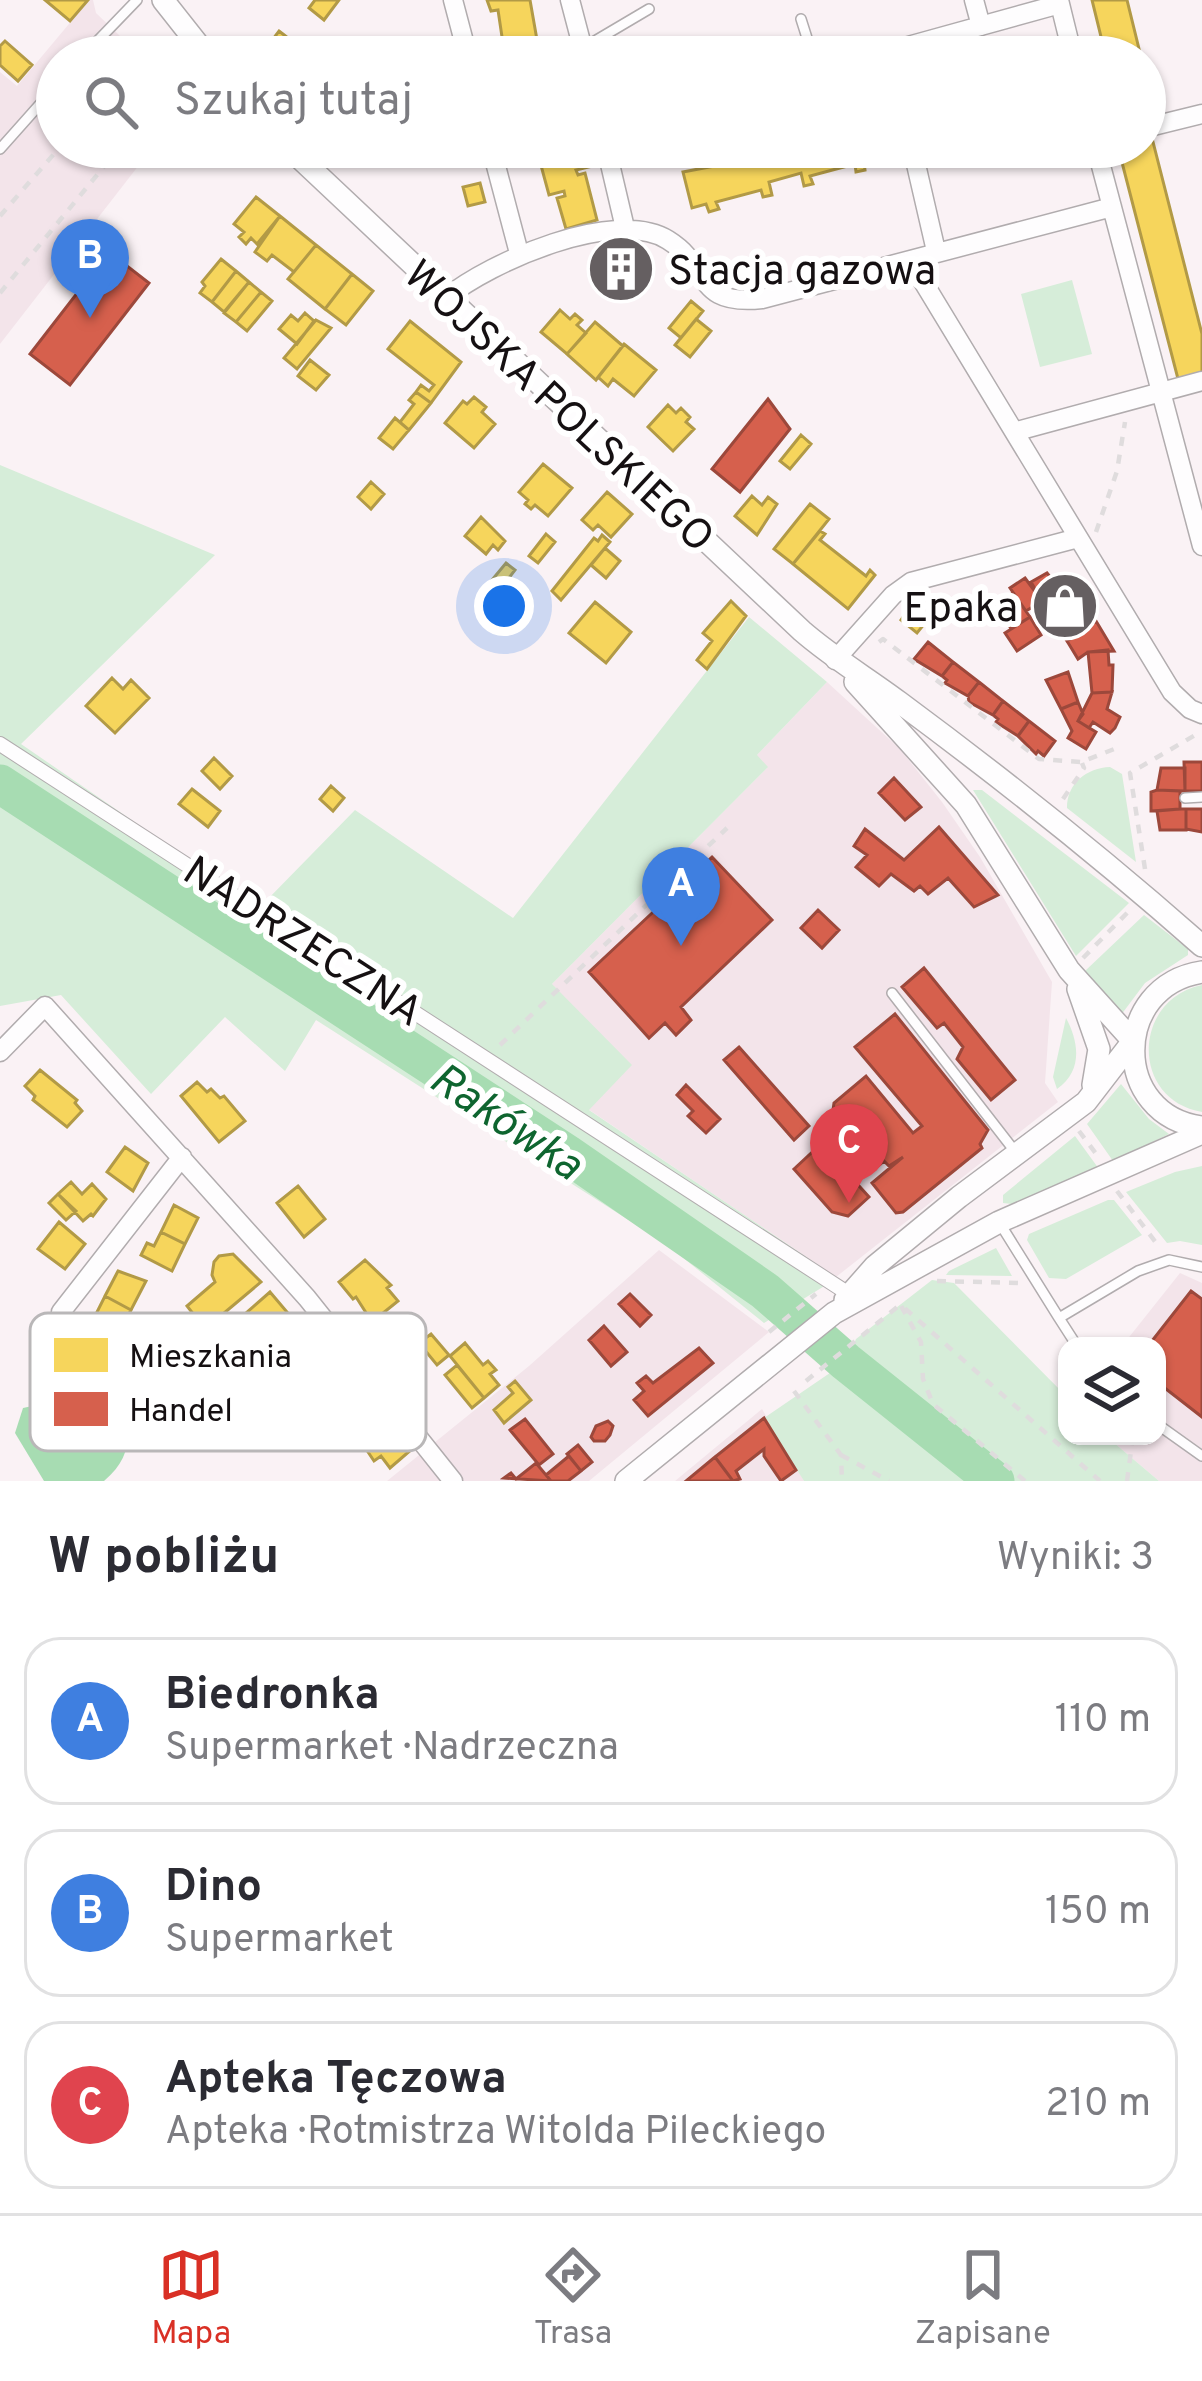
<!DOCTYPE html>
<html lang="pl">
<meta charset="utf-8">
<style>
body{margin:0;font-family:Overpass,sans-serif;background:#f2f2f3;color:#2b2b33}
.controls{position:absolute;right:36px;bottom:36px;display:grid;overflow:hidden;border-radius:24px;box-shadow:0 3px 9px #0004}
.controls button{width:108px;height:108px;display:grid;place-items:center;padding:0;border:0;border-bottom:3px solid #e1e1e2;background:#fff;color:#2b2b33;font:60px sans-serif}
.you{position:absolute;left:504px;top:606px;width:42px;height:42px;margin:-30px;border:9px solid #fff;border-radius:50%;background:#1a73e8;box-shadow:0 0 0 18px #1a73e833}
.badge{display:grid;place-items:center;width:78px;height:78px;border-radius:50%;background:#d93025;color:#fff;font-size:39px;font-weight:700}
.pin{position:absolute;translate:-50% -99px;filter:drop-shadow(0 3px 6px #0008)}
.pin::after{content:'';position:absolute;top:63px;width:42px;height:36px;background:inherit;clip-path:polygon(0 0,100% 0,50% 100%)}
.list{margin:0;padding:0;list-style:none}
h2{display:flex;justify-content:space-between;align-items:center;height:156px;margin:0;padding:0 48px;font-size:51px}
h2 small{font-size:39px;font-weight:400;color:#7c7c81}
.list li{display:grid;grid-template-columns:78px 1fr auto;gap:36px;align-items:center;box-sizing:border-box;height:168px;margin:0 24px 24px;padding:0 24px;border:3px solid #e1e1e2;border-radius:36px}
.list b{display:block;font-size:45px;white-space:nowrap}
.list p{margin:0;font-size:39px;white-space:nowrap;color:#7c7c81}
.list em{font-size:39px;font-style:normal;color:#7c7c81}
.icon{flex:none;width:66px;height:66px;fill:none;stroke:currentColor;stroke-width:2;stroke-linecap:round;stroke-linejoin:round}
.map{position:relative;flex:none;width:1202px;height:1481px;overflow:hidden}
.search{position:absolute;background:#fff;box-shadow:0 3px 9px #0004;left:36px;right:36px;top:36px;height:132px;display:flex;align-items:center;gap:30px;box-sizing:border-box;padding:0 42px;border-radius:66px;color:#7c7c81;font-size:45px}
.sheet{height:732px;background:#fff}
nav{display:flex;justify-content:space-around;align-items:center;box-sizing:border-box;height:168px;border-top:3px solid #e1e1e2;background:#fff;font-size:33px;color:#7c7c81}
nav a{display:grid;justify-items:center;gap:6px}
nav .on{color:#d93025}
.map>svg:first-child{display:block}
.built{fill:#f3e4ea}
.green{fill:#d6edd9}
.water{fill:#a7dcb2}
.homes{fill:#f6d55c;stroke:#b29a46;stroke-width:3}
.shops{fill:#d6604d;stroke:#9c483b;stroke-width:3}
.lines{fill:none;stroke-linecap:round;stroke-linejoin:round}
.river{stroke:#a7dcb2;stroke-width:39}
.service-casing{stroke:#b1acae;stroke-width:12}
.pedestrian-casing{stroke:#b1acae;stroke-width:16}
.minor-casing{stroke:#b1acae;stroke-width:21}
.tertiary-casing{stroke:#b1acae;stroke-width:24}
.path{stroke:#dfdcdd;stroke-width:4.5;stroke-dasharray:9 9;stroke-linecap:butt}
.service{stroke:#fefdfe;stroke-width:9}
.pedestrian{stroke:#fefdfe;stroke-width:14}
.minor{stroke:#fefdfe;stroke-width:18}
.tertiary{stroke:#fefdfe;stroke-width:21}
.labels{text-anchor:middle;stroke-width:12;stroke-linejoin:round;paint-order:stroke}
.poi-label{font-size:42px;fill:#151012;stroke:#fff;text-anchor:start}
.street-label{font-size:42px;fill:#151012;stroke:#fff}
.water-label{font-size:45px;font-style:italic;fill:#0e652f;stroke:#fff}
.key{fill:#fff;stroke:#b9b7b8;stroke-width:3}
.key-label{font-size:33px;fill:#151012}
</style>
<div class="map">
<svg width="1202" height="1481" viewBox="0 0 1202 1481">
<rect width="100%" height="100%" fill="#faf2f5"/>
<path class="built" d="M89,0H93L96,13L142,57H57V147H153L0,344V72L17,86Z
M619,256L642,266L614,295L588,276L603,259Z
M827,682L900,749L942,802L980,857L1052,982L1045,1083L1058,1102L836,1277L588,1109L552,984L767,768L756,756Z
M659,1250L769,1332L589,1481H387L529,1366Z
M1180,1273L1202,1283V1481H1159L1106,1436H1157V1346H1122Z
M762,1409L804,1481H675Z"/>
<path class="green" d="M1072,280L1092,354L1040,367L1021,294Z
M0,465L215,555L21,744L232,889L265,902L355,810L513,918L749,617L827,682L757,755L768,767L552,984L632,1065L589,1110L836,1277L831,1282L764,1323L666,1244L316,1020L285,1071L225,1017L151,1094L61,995L0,1006Z
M1110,767L1122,774L1136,862L1067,808C1067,783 1087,768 1110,767Z
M973,790H982L1129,903L1076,956Z
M1144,915L1188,949V955L1145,983L1121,1015L1085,971Z
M1202,985V1112C1130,1100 1132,999 1202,985Z
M1066,1018C1079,1042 1083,1071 1057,1089L1053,1077Z
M1121,1084L1149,1119L1169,1134L1113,1161L1087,1124Z
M1075,1136L1099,1169L1012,1204L1003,1203V1195Z
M1202,1166V1245L1180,1241L1167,1243L1126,1192L1175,1172Z
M1108,1200H1114L1142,1235L1066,1279L1049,1278L1027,1240L1029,1234Z
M996,1248L1012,1276L946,1275L949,1271Z
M932,1280L954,1283L1067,1397V1436H1106L1159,1481H804L764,1418L846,1362L856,1339Z"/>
<path class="water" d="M97,1392C129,1420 141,1449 104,1481H44L15,1433L23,1408Z"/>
<path class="homes" d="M45,0H88L70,21Z
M315,0H339L324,20L309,8Z
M487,0H530L540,57H505L498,10L491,11Z
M1092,0H1127L1141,57H1106Z
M279,31L301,48L294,57H264L261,55Z
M5,41L32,65L18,81L0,65V46Z
M1145,72L1156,115L1145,118Z
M1152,138L1202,334V373L1178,379L1118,147H1145V140Z
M536,147H571L572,154L585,151L589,167L576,170L578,175L585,173L597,220L566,229L557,198L565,196L564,191L549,195Z
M775,147H876L879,158L864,162L865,170L856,172L855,164L810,176L813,184L804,186L801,173L769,182L772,195L763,197L761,190L716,202L719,209L709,212L706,204L692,208L683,172L746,160L745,155Z
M480,183L485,202L468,206L463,187Z
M256,197L280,216L257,244L251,238L246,244L239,237L244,232L234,224Z
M280,216L316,245L294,272L272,255L267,261L255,252Z
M316,245L352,274L325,309L288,279Z
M221,259L236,271L212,302L200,293L205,286L202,282Z
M236,271L249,282L224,312L212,302Z
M352,274L373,291L346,325L325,309Z
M249,282L261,292L236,322L224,313Z
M261,292L272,301L247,331L236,322Z
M691,301L703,311L681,338L669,328Z
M560,310L570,319L575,314L582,320L577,325L586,333L567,354L541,332Z
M305,313L314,321L297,344L279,329L291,315L298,321Z
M696,319L711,331L690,357L675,345Z
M316,320L331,328L297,369L284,358Z
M410,321L461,362L431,403L416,392L421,385L429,391L434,385L388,349Z
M595,322L623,346L596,380L567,354Z
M624,344L656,370L634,396L613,379L608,386L598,377Z
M310,360L329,375L316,390L298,376Z
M416,392L431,403L409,430L400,422L414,404L409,400Z
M474,397L486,407L482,412L495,424L474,448L445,423L463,401L467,404Z
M668,405L676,413L681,408L690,417L686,422L694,429L673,451L648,427Z
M395,418L409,430L393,449L379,438Z
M801,435L811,444L790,469L780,461Z
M543,464L572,488L548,516L535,505L531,509L525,504L528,500L519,492Z
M371,482L384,494L371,509L358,497Z
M607,492L632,514L611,537L598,525L593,530L582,520Z
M752,496L762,505L768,497L777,504L757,535L735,516Z
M810,504L829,519L793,564L774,549Z
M481,517L505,541L498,550L493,545L486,554L465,536Z
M820,531L825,534L820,540L866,576L870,570L875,575L848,609L793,564Z
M546,534L555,542L538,563L529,556Z
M602,535L610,542L561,600L552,591L594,538L598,541Z
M605,548L620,561L606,578L591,565Z
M506,563L515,570L502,587L492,580Z
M731,601L746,616L707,669L697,660L712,641L703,633Z
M595,602L631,632L606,663L569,633Z
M908,610L925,623L917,633L901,620Z
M112,678L123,689L131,680L149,698L115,733L86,706Z
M214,758L232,776L220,789L202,771Z
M331,786L344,798L333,811L320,799Z
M192,789L220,811L208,827L179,804Z
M40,1070L77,1100L75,1103L82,1111L67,1127L33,1100L35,1096L25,1086Z
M197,1082L207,1092L211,1089L220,1098L224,1096L245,1121L219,1142L181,1096Z
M125,1147L148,1163L133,1191L107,1172Z
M71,1182L82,1194L92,1184L106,1199L93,1216L91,1214L83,1221L58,1194Z
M298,1186L325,1219L304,1237L277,1203Z
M58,1194L76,1211L66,1220L49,1203Z
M174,1205L198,1218L185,1244L161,1232Z
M59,1222L85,1244L65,1269L38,1249Z
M161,1232L185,1244L172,1271L141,1255L147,1243L154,1246Z
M233,1254L261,1282L205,1329L187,1306L215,1282L212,1275L214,1262L219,1256Z
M365,1260L391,1285L387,1288L398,1301L372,1322L356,1297L353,1299L339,1282Z
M118,1271L146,1281L131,1310L105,1296Z
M270,1292L287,1312L259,1336L246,1313Z
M105,1296L131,1310L122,1327L96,1314Z
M431,1334L449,1355L437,1365L419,1343Z
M465,1343L483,1365L488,1361L496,1370L490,1374L499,1385L484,1398L450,1356Z
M457,1365L484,1398L472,1408L445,1375Z
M515,1381L531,1400L504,1423L494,1410L513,1393L508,1387Z
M389,1421L412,1449L390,1468L381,1456L374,1461L368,1452L374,1448L367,1439Z"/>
<path class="shops" d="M109,252L149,283L70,385L30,354Z
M768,399L790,429L740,492L712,469Z
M1047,573L1064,594L1045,606L1031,582Z
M1025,578L1042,601L1026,611L1010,588Z
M1069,591L1080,608L1056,623L1045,606Z
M1013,593L1030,617L1011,629L996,604Z
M1085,604L1096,621L1067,641L1056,623Z
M1030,617L1041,635L1017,651L1005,633Z
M1096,621L1114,651L1088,652L1078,659L1067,641Z
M928,642L953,662L942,676L914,659Z
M1108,650L1109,665H1113L1112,692L1092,693L1088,652Z
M953,662L979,682L968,696L945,683L947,680L942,676Z
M1068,672L1078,702L1061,709L1046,680Z
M979,682L1003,701L993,715L969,702L968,696Z
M1112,692L1107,709L1120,717L1115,728L1110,733L1093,722L1089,728L1078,721L1092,693Z
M1003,701L1029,721L1018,736L996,722L998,719L993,715Z
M1078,702L1083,714L1078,721L1096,732L1086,749L1068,738L1072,731L1061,709Z
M1029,721L1055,741L1044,756L1038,751L1036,754L1018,736Z
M1184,762H1202V791H1185Z
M1161,768H1185V791L1157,790Z
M894,778L921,807L905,820L879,793Z
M1157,790L1180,791V809L1151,811V792Z
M1180,809H1186V830H1160L1157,811Z
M1186,809H1202V832L1186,829Z
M939,827L998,895L974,907L948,878L928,894L920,886L914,891L891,874L879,886L856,867L867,855L854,846L865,829L904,860Z
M712,857L772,920L681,1007L691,1020L676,1035L665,1023L649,1038L589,972Z
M818,910L839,930L822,948L801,928Z
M924,968L1015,1080L991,1100L957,1059L963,1047L944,1023L937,1028L902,987Z
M895,1014L988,1130L980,1144L982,1148L903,1212L896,1213L872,1183L903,1157L889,1166L884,1161L872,1171L846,1141L854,1135L833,1110L834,1103L866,1076L913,1133L922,1126L855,1047Z
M739,1047L809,1126L794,1140L724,1060Z
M686,1085L720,1119L706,1133L688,1116L693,1111L677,1095Z
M821,1144L869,1197L848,1216L832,1212L794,1169Z
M1191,1291L1202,1299V1417L1157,1382V1346H1148Z
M630,1294L651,1315L640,1326L619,1304Z
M604,1326L627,1352L611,1366L589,1340Z
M699,1348L713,1363L648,1416L634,1400L644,1391L637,1383L646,1376L653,1383Z
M764,1418L796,1470L781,1481L764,1456V1449L736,1471L740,1479L733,1481L715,1457Z
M525,1419L553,1454L539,1465L510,1430Z
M608,1421L613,1426L610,1435L605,1441H594L591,1437L596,1426Z
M578,1445L592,1462L581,1471L567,1454Z
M569,1456L581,1471L568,1481H551L546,1475Z
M715,1457L733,1481H686Z
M536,1463L551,1481L504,1478L511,1473L516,1479Z"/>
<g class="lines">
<path class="river" d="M0,784L567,1154L765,1291L846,1362L995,1481"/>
<defs>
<path id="service" d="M801,19L813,57
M583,48L649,9
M82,57L137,0
M0,149L57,85
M1185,798L1202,797
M892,993L1017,1154
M999,1222L1059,1318
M1077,1346L1059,1318L1138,1271L1169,1260L1202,1267
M1157,1424L1202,1456"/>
<path id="pedestrian" d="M0,744L849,1294"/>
<path id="minor" d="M453,0L468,57
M570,0L585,57
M974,0L981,26
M1059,0L1073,57
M865,57L890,51
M891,57L890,51L1060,4
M1145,128L1202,114
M491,147L519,253
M606,147L625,228
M912,147L936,251
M1096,147L1202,546
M915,260L919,275L1172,692L1190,709L1202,714
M446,298C490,262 615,207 668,240C713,268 693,306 762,299L1112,207
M1017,431L1202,381
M835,660L893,595L911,582L1078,538
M0,1052L45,1006L307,1298L453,1481
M61,1312L182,1157"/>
<path id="tertiary" d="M163,0L208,57
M288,147L802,631C833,658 867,678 899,702C1003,779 1106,861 1202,946
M855,682L966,805L1069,970L1133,1041
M1202,972C1111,986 1111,1116 1202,1127
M1078,989L1099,1049L1093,1085
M845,1300L875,1266L959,1197L1086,1102L1133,1041
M626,1481L834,1313L999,1222L1202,1133"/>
</defs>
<use href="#service" class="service-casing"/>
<use href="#pedestrian" class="pedestrian-casing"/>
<use href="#minor" class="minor-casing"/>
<use href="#tertiary" class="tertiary-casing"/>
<path class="path" d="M112,158L151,149L177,157
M0,216L60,147
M0,293L111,158L98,147
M1096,532L1117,471L1125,422
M879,642L883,639L1039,759L1081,762L1122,746
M1063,799L1084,768L1082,763
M1145,869L1130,773L1197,734
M1083,958L1130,910
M500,1045L727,828
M1079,1131L1097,1155
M1117,1191L1160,1248
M937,1281L1022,1283
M769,1332L816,1294
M806,1381L901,1304
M794,1391L841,1455L842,1481
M841,1455L889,1481
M1025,1481L933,1404L923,1379L921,1342L900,1304L1100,1481
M1127,1481L1133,1436"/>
<use href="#service" class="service"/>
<use href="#pedestrian" class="pedestrian"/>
<use href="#minor" class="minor"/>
<use href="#tertiary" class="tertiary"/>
</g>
<defs>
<symbol id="building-disc" viewBox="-11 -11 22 22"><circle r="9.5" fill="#655f61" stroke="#fff"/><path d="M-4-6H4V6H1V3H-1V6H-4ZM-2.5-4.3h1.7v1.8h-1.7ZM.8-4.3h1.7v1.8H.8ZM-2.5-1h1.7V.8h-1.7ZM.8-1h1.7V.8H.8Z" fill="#fff"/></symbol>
<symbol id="shop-disc" viewBox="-11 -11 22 22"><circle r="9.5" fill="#655f61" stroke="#fff"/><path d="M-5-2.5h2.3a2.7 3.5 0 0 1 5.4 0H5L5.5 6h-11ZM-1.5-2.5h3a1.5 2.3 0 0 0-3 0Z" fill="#fff"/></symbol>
</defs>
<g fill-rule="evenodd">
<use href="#building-disc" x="583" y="231" width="76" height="76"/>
<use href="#shop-disc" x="1027" y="568" width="76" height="76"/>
</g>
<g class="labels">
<g class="poi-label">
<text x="668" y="284">Stacja gazowa</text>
<text x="1018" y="621" text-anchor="end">Epaka</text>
</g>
<g class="street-label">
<text transform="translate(560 405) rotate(43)" y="15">WOJSKA POLSKIEGO</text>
<text transform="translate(304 940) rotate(33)" y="15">NADRZECZNA</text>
</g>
<g class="water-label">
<text transform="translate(507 1120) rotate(34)" y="16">Rakówka</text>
</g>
</g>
<rect x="30" y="1313" width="396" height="138" rx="18" class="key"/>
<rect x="54" y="1338" width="54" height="34" fill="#f6d55c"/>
<rect x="54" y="1392" width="54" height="34" fill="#d6604d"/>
<g class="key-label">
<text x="129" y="1367">Mieszkania</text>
<text x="129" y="1421">Handel</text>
</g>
</svg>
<div class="controls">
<button><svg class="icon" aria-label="layers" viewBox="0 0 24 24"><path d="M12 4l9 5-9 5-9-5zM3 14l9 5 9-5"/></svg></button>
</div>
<div class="you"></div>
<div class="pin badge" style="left:681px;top:946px;background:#3f7fe0">A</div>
<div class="pin badge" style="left:90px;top:318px;background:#3f7fe0">B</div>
<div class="pin badge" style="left:849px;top:1203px;background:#e0444e">C</div>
<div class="search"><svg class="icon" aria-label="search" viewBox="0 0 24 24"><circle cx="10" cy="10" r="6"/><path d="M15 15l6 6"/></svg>Szukaj tutaj</div>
</div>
<section class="sheet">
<h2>W pobliżu<small>Wyniki: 3</small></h2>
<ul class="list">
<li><span class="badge" style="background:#3f7fe0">A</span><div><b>Biedronka</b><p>Supermarket · Nadrzeczna</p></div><em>110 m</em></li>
<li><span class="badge" style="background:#3f7fe0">B</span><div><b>Dino</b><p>Supermarket</p></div><em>150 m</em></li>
<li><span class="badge" style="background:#e0444e">C</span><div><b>Apteka Tęczowa</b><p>Apteka · Rotmistrza Witolda Pileckiego</p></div><em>210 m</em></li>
</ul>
</section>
<nav>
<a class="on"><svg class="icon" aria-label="map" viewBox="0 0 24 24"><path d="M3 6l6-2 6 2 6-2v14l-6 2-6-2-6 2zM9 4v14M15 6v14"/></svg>Mapa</a>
<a><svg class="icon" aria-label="directions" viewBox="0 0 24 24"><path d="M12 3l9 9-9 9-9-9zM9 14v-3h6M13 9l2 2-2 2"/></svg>Trasa</a>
<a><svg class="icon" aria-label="saved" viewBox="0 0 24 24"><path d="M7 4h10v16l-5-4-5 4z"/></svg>Zapisane</a>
</nav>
